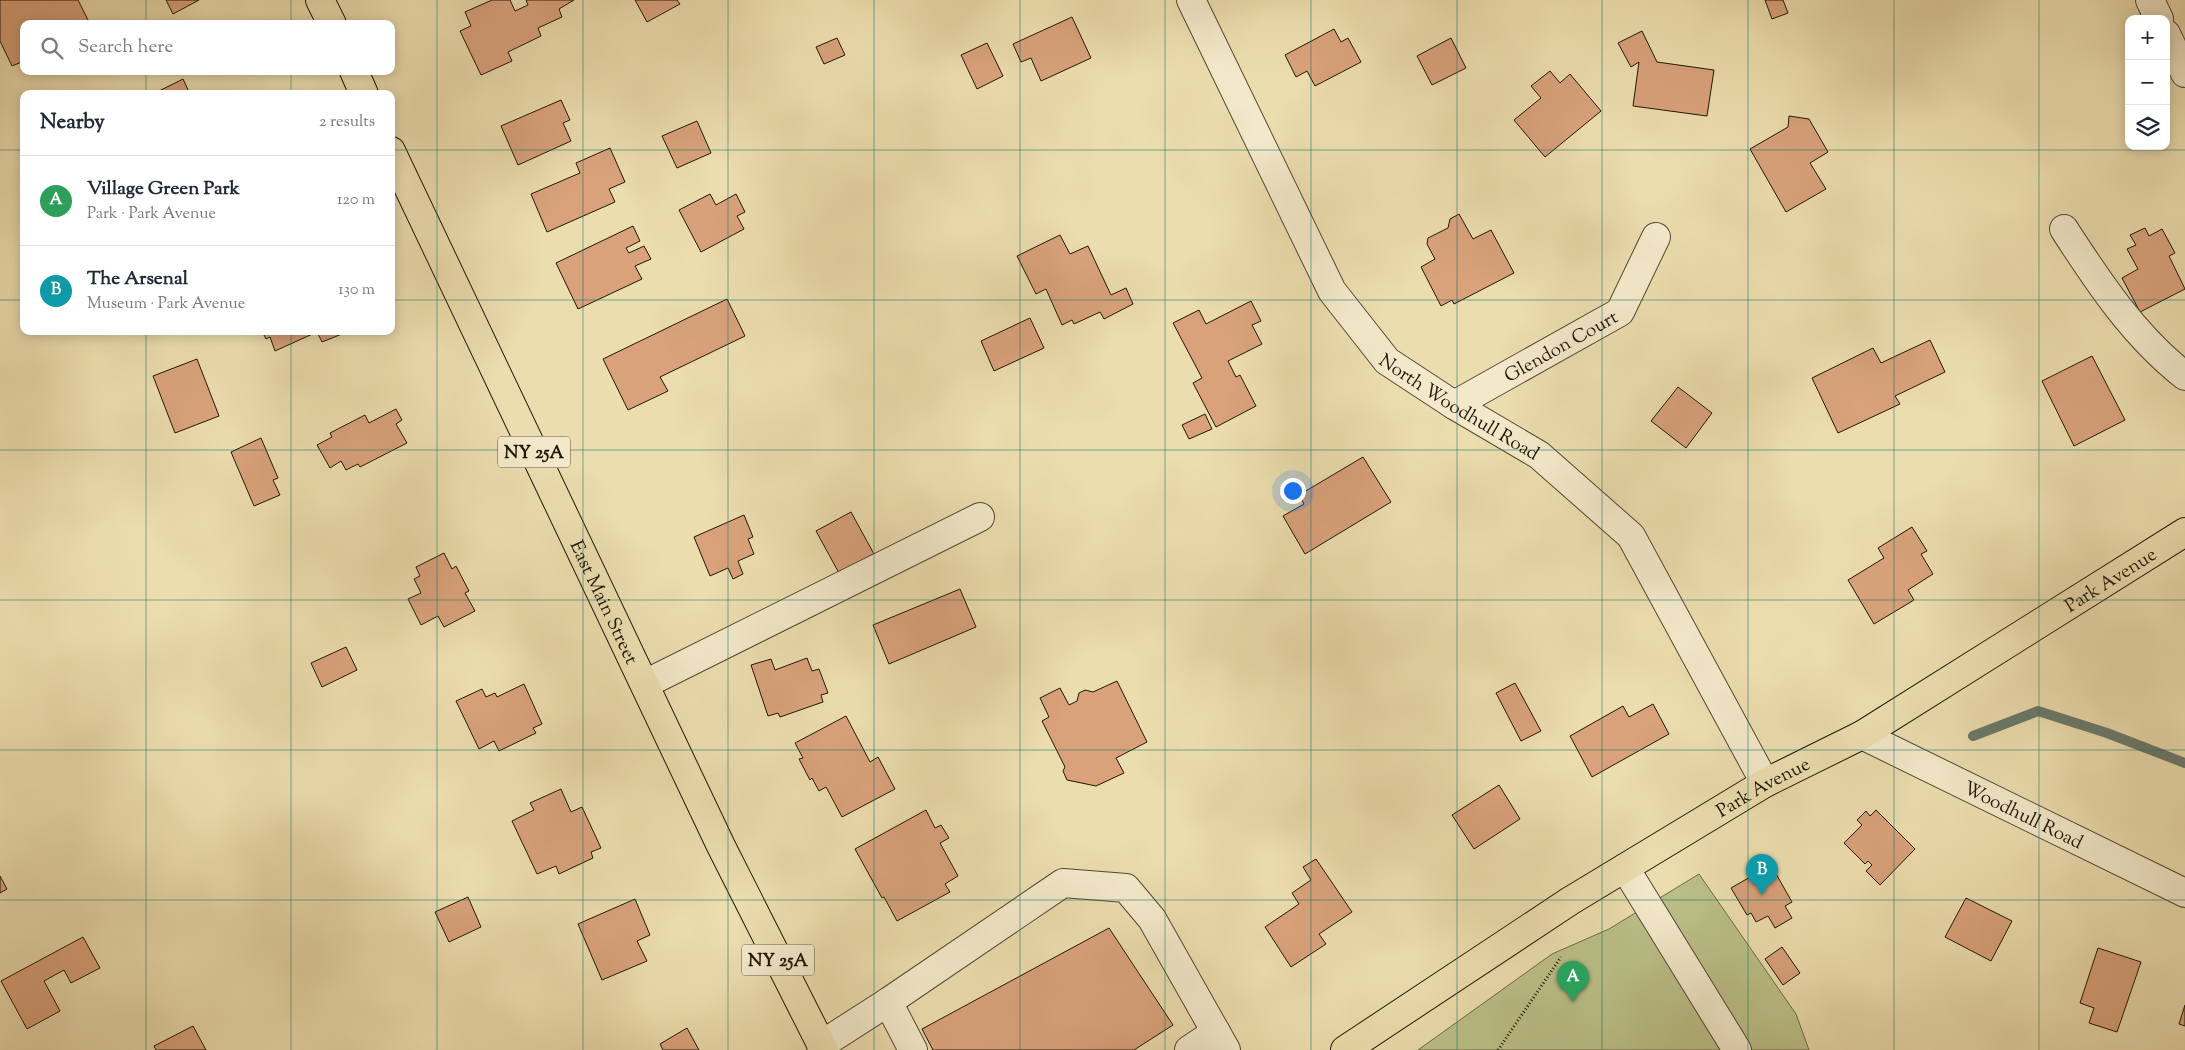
<!DOCTYPE html>
<meta charset="utf-8">
<style>
body{margin:0;font-family:"Sorts Mill Goudy",serif;background:#f2f2f3;color:#1f2937}
.controls{position:absolute;right:15px;top:15px;display:grid;overflow:hidden;border-radius:10px;box-shadow:0 2px 12px #0003}
.controls button{width:45px;height:45px;display:grid;place-items:center;padding:0;border:0;border-bottom:1px solid #e0e1e3;background:#fff;color:#1f2937;font:25px sans-serif}
.you{position:absolute;left:1292px;top:490px;width:18px;height:18px;margin:-12px;border:4px solid #fff;border-radius:50%;background:#1a73e8;box-shadow:0 0 0 8px #1a73e833}
.badge{display:grid;place-items:center;width:32px;height:32px;border-radius:50%;background:#0b8043;color:#fff;font-size:16px;font-weight:700}
.pin{position:absolute;translate:-50% -41px;filter:drop-shadow(0 1px 2px #0008)}
.pin::after{content:'';position:absolute;top:26px;width:18px;height:15px;background:inherit;clip-path:polygon(0 0,100% 0,50% 100%)}
.list{margin:0;padding:0;list-style:none}
h2{display:flex;justify-content:space-between;align-items:center;height:65px;margin:0;padding:0 20px;font-size:21px}
h2 small{font-size:16px;font-weight:400;color:#747a83}
.list li{display:grid;grid-template-columns:32px 1fr auto;gap:15px;align-items:center;box-sizing:border-box;height:90px;padding:0 20px;border-top:1px solid #e0e1e3}
.list b{display:block;font-size:19px;white-space:nowrap}
.list p{margin:0;font-size:16px;white-space:nowrap;color:#747a83}
.list em{font-size:16px;font-style:normal;color:#747a83}
.icon{flex:none;width:28px;height:28px;fill:none;stroke:currentColor;stroke-width:2;stroke-linecap:round;stroke-linejoin:round}
.map{position:relative;flex:none;width:2185px;height:1050px;overflow:hidden}
.search{position:absolute;background:#fff;box-shadow:0 2px 12px #0003;left:20px;top:20px;width:375px;height:55px;display:flex;align-items:center;gap:12px;box-sizing:border-box;padding:0 18px;border-radius:10px;color:#747a83;font-size:19px}
.panel{position:absolute;background:#fff;box-shadow:0 2px 12px #0003;left:20px;top:90px;width:375px;height:245px;border-radius:10px}
.map>svg:first-child{display:block}
.green{fill:#bbc088;stroke:#6e6b48}
.lines{fill:none;stroke-linecap:round;stroke-linejoin:round}
.stream{stroke:#69796b;stroke-width:10}
.building{fill:#d9a27b;stroke:#201609}
.minor-casing{stroke:#534832;stroke-width:30}
.major-casing{stroke:#201609;stroke-width:30}
.path{stroke:#201609;stroke-width:3;stroke-dasharray:1 2.5;stroke-linecap:butt}
.minor{stroke:#f3e9ca;stroke-width:28}
.major{stroke:#ecddae;stroke-width:28}
.grid{fill:none;stroke:#0f766e;stroke-width:1;stroke-opacity:0.55}
.labels{text-anchor:middle;stroke-width:4.5;stroke-linejoin:round;paint-order:stroke}
.shield{fill:#f3e9ca;stroke:#5f5543;stroke-width:1}
.shield-label{font-size:18px;font-weight:bold;fill:#201609}
.street-label{font-size:19px;fill:#201609;stroke:#f3e9ca}
</style>
<div class="map">
<svg width="2185" height="1050" viewBox="0 0 2185 1050">
<rect width="100%" height="100%" fill="#ecddae"/>
<filter id="stains"><feTurbulence type="fractalNoise" baseFrequency=".004" numOctaves="4"/><feColorMatrix values="0 0 0 0 .2 0 0 0 0 .09 0 0 0 0 .02 0 0 0 .5 -.17"/></filter>
<radialGradient id="worn" r=".72"><stop offset=".6" stop-color="#630" stop-opacity="0"/><stop offset="1" stop-color="#630" stop-opacity=".3"/></radialGradient>
<path class="green" d="M1699,874L1796,1014L1809,1050H1418L1552,954L1609,929Z"/>
<g class="lines">
<path class="stream" d="M1973,736L2038,711L2107,733L2185,763"/>
</g>
<path class="building" d="M0,0H78L90,24H24V61L12,66L0,41Z
M166,0H199L173,14Z
M492,0H510L515,11L528,5L526,0H574L559,9L562,17L538,28L541,36L508,52L512,61L481,75L460,31L471,26L465,12Z
M635,0H677L680,4L647,22Z
M1765,0H1783L1788,13L1772,19Z
M1072,17L1091,58L1041,81L1031,58L1021,62L1013,44Z
M1334,29L1341,42L1348,38L1361,62L1315,86L1307,71L1296,77L1285,55Z
M1642,31L1657,62L1714,70L1707,116L1633,106L1639,62L1631,67L1618,43Z
M837,38L845,55L824,64L816,47Z
M1451,38L1466,68L1432,85L1417,56Z
M987,43L1003,76L977,89L961,55Z
M1550,71L1560,83L1570,74L1601,111L1545,157L1514,120L1541,98L1531,86Z
M183,79L190,94H153Z
M561,100L570,120L563,123L571,141L518,165L501,126Z
M1789,116L1809,119L1828,152L1810,163L1826,189L1786,212L1750,149L1788,127Z
M697,121L711,153L677,168L662,136Z
M610,148L625,182L609,189L615,202L547,232L531,194L580,173L576,163Z
M710,194L716,205L736,194L745,212L737,216L744,229L701,252L679,210Z
M1459,214L1473,239L1491,230L1514,273L1454,304L1452,300L1441,306L1421,267L1435,259L1427,244L1428,238L1448,228L1450,219Z
M633,226L640,241L626,248L629,253L644,246L651,259L635,266L642,279L578,309L556,263Z
M2145,228L2149,236L2162,229L2175,253L2169,256L2185,289L2140,312L2122,278L2138,269L2127,249L2136,245L2130,235Z
M1060,235L1070,254L1088,246L1111,295L1126,288L1133,304L1104,319L1100,312L1074,324L1072,320L1062,325L1046,289L1036,294L1017,256Z
M727,299L745,336L660,377L668,391L628,410L603,359Z
M1251,301L1261,321L1252,325L1262,344L1228,361L1236,377L1240,375L1256,406L1216,427L1193,383L1202,378L1173,323L1199,310L1206,324Z
M1030,318L1044,348L994,371L981,341Z
M262,331H347V332L322,342L317,332L275,351L270,337L266,339Z
M1930,340L1945,372L1895,396L1900,404L1838,433L1812,378L1873,348L1881,363Z
M2092,356L2125,420L2074,446L2042,381Z
M197,359L219,416L175,433L153,376Z
M1678,387L1712,413L1686,448L1651,421Z
M396,409L402,420L396,424L407,443L360,467L358,464L346,470L341,461L330,468L317,445L332,437L330,433L365,415L369,423Z
M1205,414L1212,429L1189,439L1182,425Z
M261,438L278,478L273,480L280,495L254,506L231,452Z
M1363,457L1391,502L1305,554L1283,516L1304,504L1299,495Z
M851,512L874,554L839,573L816,531Z
M744,515L753,537L748,539L754,554L738,561L743,574L733,579L728,568L710,576L694,537Z
M1912,527L1927,551L1921,554L1933,574L1908,590L1914,600L1874,624L1848,580L1884,558L1878,548Z
M444,553L452,569L456,566L469,591L465,593L475,611L444,627L438,616L421,625L408,599L421,593L414,579L420,576L416,567Z
M960,589L976,627L889,664L873,625Z
M346,647L357,670L322,687L311,663Z
M807,658L812,671L819,669L828,693L821,695L823,702L780,717L778,713L768,716L751,665L771,659L775,670Z
M1117,681L1147,742L1116,758L1124,773L1096,786L1067,780L1063,771L1065,767L1042,721L1049,717L1040,698L1060,688L1069,705L1077,701L1079,693L1085,690L1093,692Z
M1515,683L1541,731L1521,741L1496,693Z
M524,684L542,724L533,728L536,733L499,751L494,741L479,749L456,701L482,689L486,697L495,693L497,697Z
M1653,704L1669,734L1592,777L1570,736L1623,706L1629,717Z
M846,716L870,762L878,757L895,789L842,817L826,787L819,791L812,778L810,780L799,759L803,758L795,743Z
M1499,785L1520,819L1474,849L1452,815Z
M561,789L571,812L582,807L601,848L591,852L593,858L559,874L556,866L537,874L512,821L534,810L530,803Z
M926,810L935,828L941,825L949,838L940,843L958,876L945,884L950,892L897,921L884,897L882,898L855,849Z
M1876,810L1915,849L1880,885L1866,871L1872,865L1868,861L1865,864L1844,843L1862,825L1857,820L1866,811L1870,816Z
M1316,859L1352,912L1319,934L1326,944L1291,967L1265,927L1299,904L1292,893L1311,880L1303,867Z
M1771,865L1792,902L1785,906L1792,918L1775,928L1768,916L1756,922L1751,913L1747,915L1731,888Z
M0,876L7,889L0,893Z
M468,897L481,927L449,942L435,912Z
M1966,898L2012,921L1991,961L1945,937Z
M635,899L650,935L637,941L647,961L602,980L578,924Z
M1109,928L1173,1025L1134,1050H933L922,1029Z
M83,937L100,968L71,983L64,970L44,981L60,1011L27,1029L1,981Z
M1782,947L1800,973L1783,985L1765,959Z
M2098,948L2141,962L2117,1032L2089,1023L2094,1008L2080,1003Z
M2185,1005V1026L2179,1024Z
M193,1026L206,1050H156L154,1046Z
M687,1028L699,1050H663L660,1044Z"/>
<g class="lines">
<defs>
<g id="minor">
<path id="s1" d="M1191,0L1332,291L1387,361L1454,405L1539,455L1631,536L1765,783"/>
<path d="M2150,0L2159,19"/>
<path d="M2166,34L2185,73"/>
<path d="M2064,229C2099,283 2134,336 2185,376"/>
<path id="s2" d="M1454,405L1620,312L1656,237"/>
<path d="M645,684L980,517"/>
<path id="s3" d="M1862,735L2185,893"/>
<path d="M1625,868L1737,1050"/>
<path d="M888,1002L913,1050"/>
<path d="M821,1045L888,1002L1063,883L1126,888L1152,919L1226,1050"/>
<path d="M1189,1050L1216,1032"/>
</g>
<g id="major">
<path d="M320,0L332,24"/>
<path d="M354,71L364,94"/>
<path id="s4" d="M391,151L721,846L824,1050"/>
<path id="s5" d="M1345,1050L1570,901L1765,783L1862,735L2185,532"/>
</g>
</defs>
<use href="#minor" class="minor-casing"/>
<use href="#major" class="major-casing"/>
<path class="path" d="M1498,1050L1561,957"/>
<use href="#minor" class="minor"/>
<use href="#major" class="major"/>
</g>
<path class="grid" d="M146,0V24M291,0V24M437,0V1050M583,0V1050M728,0V1050M874,0V1050M1020,0V1050M1165,0V1050M1311,0V1050M1457,0V1050M1602,0V1050M1748,0V1050M1894,0V1050M2039,0V1050M146,71V94M291,71V94M0,150H24M391,150H2185M0,300H24M391,300H2185M146,331V1050M291,331V1050M0,450H2185M0,600H2185M0,750H2185M0,900H2185"/>
<g class="labels">
<g class="shield">
<rect x="498" y="436.5" width="72" height="31" rx="4"/>
<rect x="742" y="944.5" width="72" height="31" rx="4"/>
</g>
<g class="shield-label">
<text x="534" y="458">NY 25A</text>
<text x="778" y="966">NY 25A</text>
</g>
<g class="street-label">
<text dy="7" stroke="none"><textPath href="#s2" startOffset="122">Glendon Court</textPath></text>
<text dy="7" stroke="none"><textPath href="#s1" startOffset="498">North Woodhull Road</textPath></text>
<text dy="7" stroke="none"><textPath href="#s5" startOffset="899">Park Avenue</textPath></text>
<text dy="7" stroke="none"><textPath href="#s4" startOffset="499">East Main Street</textPath></text>
<text dy="7" stroke="none"><textPath href="#s5" startOffset="494">Park Avenue</textPath></text>
<text dy="7" stroke="none"><textPath href="#s3" startOffset="180">Woodhull Road</textPath></text>
</g>
</g>
<rect width="100%" height="100%" filter="url(#stains)"/>
<rect width="100%" height="100%" fill="url(#worn)"/>
</svg>
<div class="controls">
<button>+</button>
<button>−</button>
<button><svg class="icon" aria-label="layers" viewBox="0 0 24 24"><path d="M12 4l9 5-9 5-9-5zM3 14l9 5 9-5"/></svg></button>
</div>
<div class="you"></div>
<div class="pin badge" style="left:1573px;top:1002px;background:#2e9e5b">A</div>
<div class="pin badge" style="left:1762px;top:895px;background:#0f9aa8">B</div>
<div class="search"><svg class="icon" aria-label="search" viewBox="0 0 24 24"><circle cx="10" cy="10" r="6"/><path d="M15 15l6 6"/></svg>Search here</div>
<section class="panel">
<h2>Nearby<small>2 results</small></h2>
<ul class="list">
<li><span class="badge" style="background:#2e9e5b">A</span><div><b>Village Green Park</b><p>Park · Park Avenue</p></div><em>120 m</em></li>
<li><span class="badge" style="background:#0f9aa8">B</span><div><b>The Arsenal</b><p>Museum · Park Avenue</p></div><em>130 m</em></li>
</ul>
</section>
</div>
